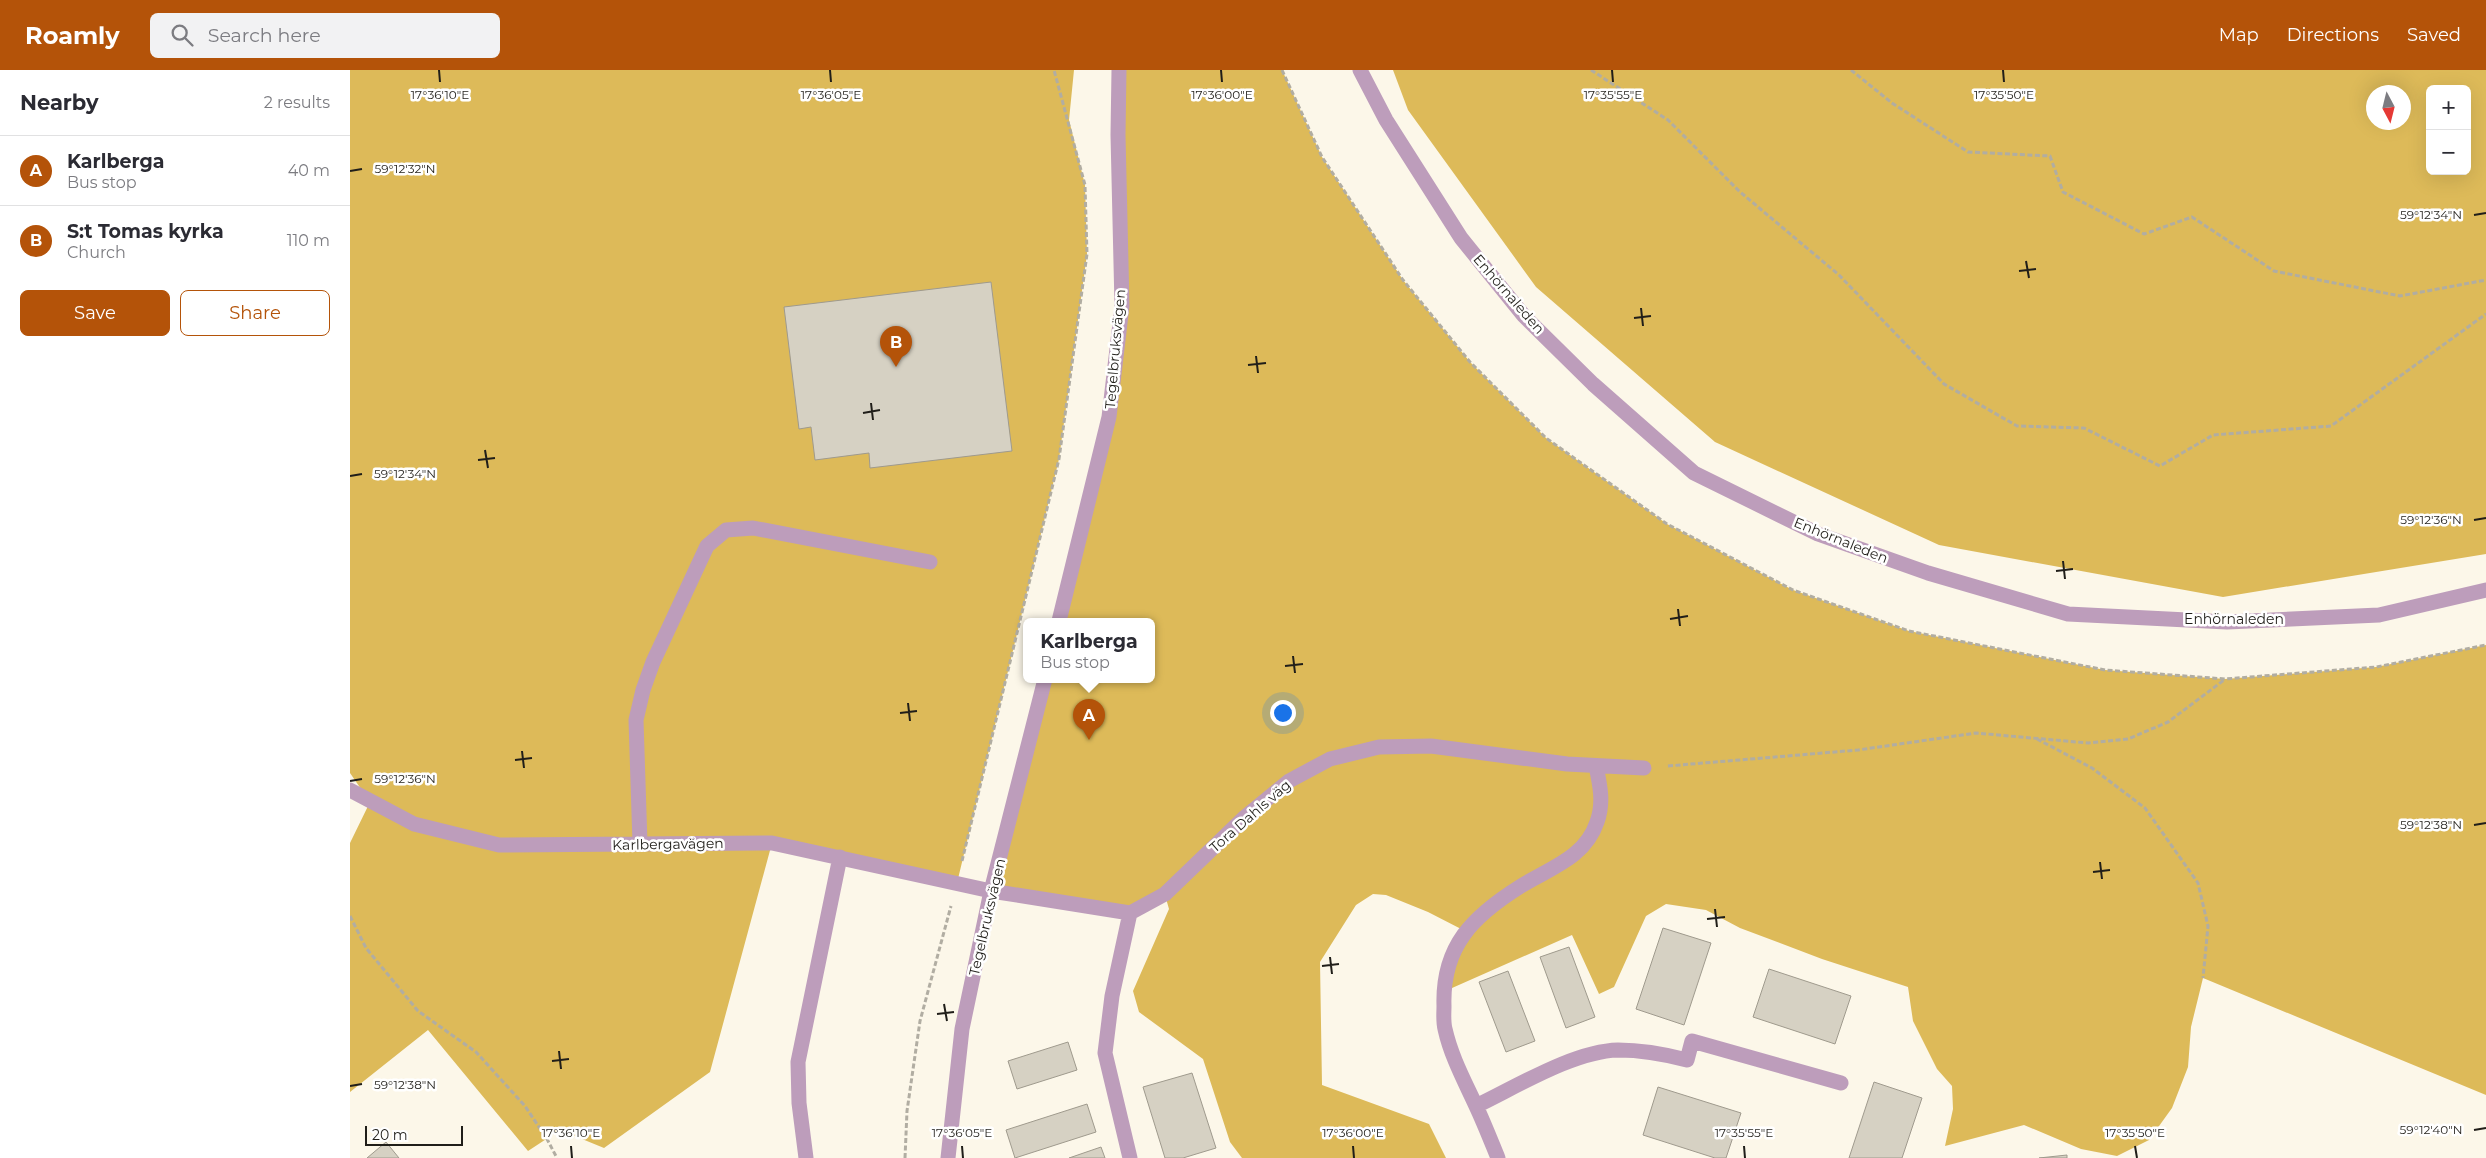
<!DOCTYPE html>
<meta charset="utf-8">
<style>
body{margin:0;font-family:Montserrat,sans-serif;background:#f2f2f3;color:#2b2b33}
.controls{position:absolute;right:15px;top:15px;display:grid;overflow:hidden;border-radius:8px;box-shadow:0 5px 20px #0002}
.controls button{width:45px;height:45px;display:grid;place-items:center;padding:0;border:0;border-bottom:1px solid #e1e1e2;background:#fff;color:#2b2b33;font:25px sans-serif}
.compass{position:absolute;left:2016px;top:15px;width:45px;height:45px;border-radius:50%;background:#fff;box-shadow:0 5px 20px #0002;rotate:173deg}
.scale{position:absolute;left:15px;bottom:12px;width:98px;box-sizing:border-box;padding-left:5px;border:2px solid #201e19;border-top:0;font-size:14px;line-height:18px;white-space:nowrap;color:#201e19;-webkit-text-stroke:4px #fff;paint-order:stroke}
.you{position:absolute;left:932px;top:642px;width:18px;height:18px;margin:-12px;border:4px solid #fff;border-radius:50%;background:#1a73e8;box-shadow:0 0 0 8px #1a73e833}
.badge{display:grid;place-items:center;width:32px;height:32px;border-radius:50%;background:#b45309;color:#fff;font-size:16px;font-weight:700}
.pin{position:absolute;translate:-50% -41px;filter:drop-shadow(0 1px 2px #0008)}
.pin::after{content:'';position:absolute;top:26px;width:18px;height:15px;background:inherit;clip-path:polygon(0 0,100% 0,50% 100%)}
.popup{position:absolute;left:673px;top:548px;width:132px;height:65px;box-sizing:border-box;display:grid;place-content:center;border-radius:8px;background:#fff;filter:drop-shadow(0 1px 4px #0005);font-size:16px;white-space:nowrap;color:#7c7c81}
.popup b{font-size:19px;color:#2b2b33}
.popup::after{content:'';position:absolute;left:50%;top:100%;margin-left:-10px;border:10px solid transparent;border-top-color:#fff}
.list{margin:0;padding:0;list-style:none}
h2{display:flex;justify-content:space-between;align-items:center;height:65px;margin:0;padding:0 20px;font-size:21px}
h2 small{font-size:16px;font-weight:400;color:#7c7c81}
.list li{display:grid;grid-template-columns:32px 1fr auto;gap:15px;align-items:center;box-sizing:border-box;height:70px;padding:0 20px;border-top:1px solid #e1e1e2}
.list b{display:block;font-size:19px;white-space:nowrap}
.list p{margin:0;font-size:16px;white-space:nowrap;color:#7c7c81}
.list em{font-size:16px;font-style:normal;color:#7c7c81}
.actions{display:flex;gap:10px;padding:15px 20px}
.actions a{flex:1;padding:11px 0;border:1px solid #b45309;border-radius:8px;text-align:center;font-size:18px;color:#b45309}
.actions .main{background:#b45309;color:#fff}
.icon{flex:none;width:28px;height:28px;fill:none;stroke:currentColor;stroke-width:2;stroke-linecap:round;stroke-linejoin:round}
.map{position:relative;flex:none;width:2136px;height:1088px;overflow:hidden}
header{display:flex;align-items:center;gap:30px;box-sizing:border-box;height:70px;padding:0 25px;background:#b45309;color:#fff}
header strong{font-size:24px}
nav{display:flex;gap:28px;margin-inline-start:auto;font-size:18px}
.search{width:350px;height:45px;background:#f2f2f3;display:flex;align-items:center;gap:12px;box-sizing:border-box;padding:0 18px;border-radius:8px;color:#7c7c81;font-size:19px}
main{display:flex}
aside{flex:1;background:#fff}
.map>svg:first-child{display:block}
.forest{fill:#ddba59;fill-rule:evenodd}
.building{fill:#d6d1c3;stroke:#9f9a8d}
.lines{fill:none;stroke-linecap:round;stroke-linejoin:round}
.path{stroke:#b1ada2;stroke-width:3;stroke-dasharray:5 2.5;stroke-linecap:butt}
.minor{stroke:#bd9dbb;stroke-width:15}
.ticks{fill:none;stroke:#201e19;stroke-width:2}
.labels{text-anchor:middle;stroke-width:5;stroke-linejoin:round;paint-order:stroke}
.street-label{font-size:14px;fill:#201e19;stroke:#fff}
.ticks-label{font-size:12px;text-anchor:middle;fill:#201e19;stroke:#fff;stroke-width:5;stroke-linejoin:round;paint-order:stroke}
</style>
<header>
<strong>Roamly</strong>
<div class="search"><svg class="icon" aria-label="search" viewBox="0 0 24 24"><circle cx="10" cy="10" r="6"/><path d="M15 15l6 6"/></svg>Search here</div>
<nav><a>Map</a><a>Directions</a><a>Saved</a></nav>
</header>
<main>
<aside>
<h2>Nearby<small>2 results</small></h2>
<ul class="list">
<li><span class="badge">A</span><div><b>Karlberga</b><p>Bus stop</p></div><em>40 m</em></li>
<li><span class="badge">B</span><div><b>S:t Tomas kyrka</b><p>Church</p></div><em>110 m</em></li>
</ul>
<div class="actions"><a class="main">Save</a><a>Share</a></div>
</aside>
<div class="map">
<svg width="2136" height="1088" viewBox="0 0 2136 1088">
<rect width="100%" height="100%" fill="#fcf7e9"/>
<path class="forest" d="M0,0H724L719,50L735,115L737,184L709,389L607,813L422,773L360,1002L254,1078L210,1060L178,1081L78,960L0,1022V773L20,732L0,703Z
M769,0H932L972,87L1053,210L1120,292L1196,368L1317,454L1443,520L1559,561L1755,600L1875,609L2026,597L2136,575V1025L1853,908L1841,957L1838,997L1822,1038L1799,1070L1767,1086L1731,1079L1674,1055L1595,1076L1603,1039L1602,1016L1587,999L1563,951L1558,917L1472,889L1390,858L1356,840L1316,834L1296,846L1264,917L1249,924L1222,865L1093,922L1115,861L1078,842L1036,825L1023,824L1006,835L970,892L972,1015L1079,1054L1096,1088H892L880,1072L853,989L789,942L783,921L819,839L815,825L780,843L641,821L695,609H802V551H709L734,451L772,236Z
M1043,0H2136V484L1873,527L1589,475L1365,372L1186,217L1058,40ZM2080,19H2117V101H2080ZM2054,22V52H2024V22Z"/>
<path class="building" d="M641,212L662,381L520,398L519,383L465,390L461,357L449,359L434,237Z
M1313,858L1361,873L1334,955L1286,939Z
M1219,877L1245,947L1216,958L1190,887Z
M1419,899L1501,926L1485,974L1403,947Z
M1158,901L1185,971L1156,982L1129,912Z
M718,972L727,1000L667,1019L658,991Z
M842,1003L866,1078L833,1088H815L793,1017Z
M1524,1012L1572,1028L1552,1088H1499Z
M1308,1017L1391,1043L1376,1088H1365L1293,1065Z
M737,1034L746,1062L665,1088L656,1060Z
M36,1072L49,1088H17Z
M751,1077L755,1088H719Z
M1717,1085V1088H1689Z"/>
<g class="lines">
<path class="path" d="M932,0L972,87L1053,210L1120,292L1196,368L1317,454L1443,520L1559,561L1755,600L1875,609L2026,597L2136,575
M1241,0L1318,50L1389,121L1489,205L1594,314L1667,356L1734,358L1810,396L1863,365L1981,356L2136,244
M1501,0L1542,33L1618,82L1700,86L1713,122L1794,164L1842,147L1924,201L2050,226L2136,210
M1687,669L1742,698L1795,738L1848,813L1858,856L1853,908
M1318,696L1508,680L1626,663L1738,673L1778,669L1818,652L1874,610
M612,791L709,389L737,184L735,115L704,0
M0,846L16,878L68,941L126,982L175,1036L197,1069L207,1088
M555,1088L557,1041L570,951L601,836"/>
<path class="minor" d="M1010,0L1036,50L1111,168L1174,246L1243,314L1344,403L1468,464L1578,503L1718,544L1877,552L2029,545L2136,520
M709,551L759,347L772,236L768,65L769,0
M0,720L64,754L149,775L422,773L641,821L780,843L815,824L895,747L939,711L980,689L1029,677L1081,676L1217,694L1294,698
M290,774L286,650L293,620L303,592L357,476L376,460L403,458L580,492
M1126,1036C1166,1017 1224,981 1268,980C1292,980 1314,984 1337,990L1342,971L1491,1013
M456,1088L449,1033L448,992L490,787
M598,1088L612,959L641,821L695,609
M780,1088L755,983L762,926L780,843
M1148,1088C1141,1071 1134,1053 1126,1036C1114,1010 1101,986 1095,959C1093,951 1094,943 1094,936C1092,876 1123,846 1171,816C1200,798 1235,788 1247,752C1254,733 1250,715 1246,696"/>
</g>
<path class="ticks" d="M89,0L90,12M480,0L481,12M871,0L872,12M1262,0L1263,12M1653,0L1654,12M0,101L12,99M2124,145L2136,143M1676,191L1679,208M1669,201L1686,199M1291,238L1293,256M1284,248L1301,246M906,286L908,303M898,295L916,293M521,333L523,350M513,343L530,340M135,380L138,398M128,390L145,388M0,406L12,404M2124,450L2136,448M1713,491L1715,509M1706,501L1723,499M1328,539L1330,556M1320,549L1338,546M943,586L945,603M935,596L953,594M558,633L560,651M550,643L567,641M172,681L174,698M165,690L182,688M0,711L12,709M2124,755L2136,753M1750,792L1752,809M1743,802L1760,800M1365,839L1367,857M1357,849L1375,847M980,887L982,904M972,896L989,894M594,934L597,951M587,944L604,942M209,981L211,999M202,991L219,989M0,1016L12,1014M2124,1060L2136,1058M221,1076L222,1088M612,1076L613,1088M1003,1076L1004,1088M1394,1076L1395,1088M1785,1076L1787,1088"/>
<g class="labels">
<g class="street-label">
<text transform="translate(1159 224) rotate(49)" y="5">Enhörnaleden</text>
<text transform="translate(765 279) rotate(-85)" y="5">Tegelbruksvägen</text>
<text transform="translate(1491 470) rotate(22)" y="5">Enhörnaleden</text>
<text x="1884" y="554">Enhörnaleden</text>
<text transform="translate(900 746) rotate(-41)" y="5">Tora Dahls väg</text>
<text transform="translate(318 774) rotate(-1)" y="5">Karlbergavägen</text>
<text transform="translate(637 847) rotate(-77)" y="5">Tegelbruksvägen</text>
</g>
</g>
<g class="ticks-label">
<text x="90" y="29">17°36'10"E</text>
<text x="481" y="29">17°36'05"E</text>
<text x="872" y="29">17°36'00"E</text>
<text x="1263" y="29">17°35'55"E</text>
<text x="1654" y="29">17°35'50"E</text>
<text x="55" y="103">59°12'32"N</text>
<text x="2081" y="149">59°12'34"N</text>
<text x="55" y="408">59°12'34"N</text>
<text x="2081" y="454">59°12'36"N</text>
<text x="55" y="713">59°12'36"N</text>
<text x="2081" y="759">59°12'38"N</text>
<text x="55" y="1019">59°12'38"N</text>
<text x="2081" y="1064">59°12'40"N</text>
<text x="221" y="1067">17°36'10"E</text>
<text x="612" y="1067">17°36'05"E</text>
<text x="1003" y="1067">17°36'00"E</text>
<text x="1394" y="1067">17°35'55"E</text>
<text x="1785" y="1067">17°35'50"E</text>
</g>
</svg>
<div class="controls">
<button>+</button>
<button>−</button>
</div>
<svg class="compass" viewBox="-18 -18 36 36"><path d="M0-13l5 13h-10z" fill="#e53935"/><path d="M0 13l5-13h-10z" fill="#7c7c81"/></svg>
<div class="scale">20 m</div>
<div class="you"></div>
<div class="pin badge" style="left:739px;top:670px">A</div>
<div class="popup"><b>Karlberga</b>Bus stop</div>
<div class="pin badge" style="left:546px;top:297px">B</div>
</div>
</main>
